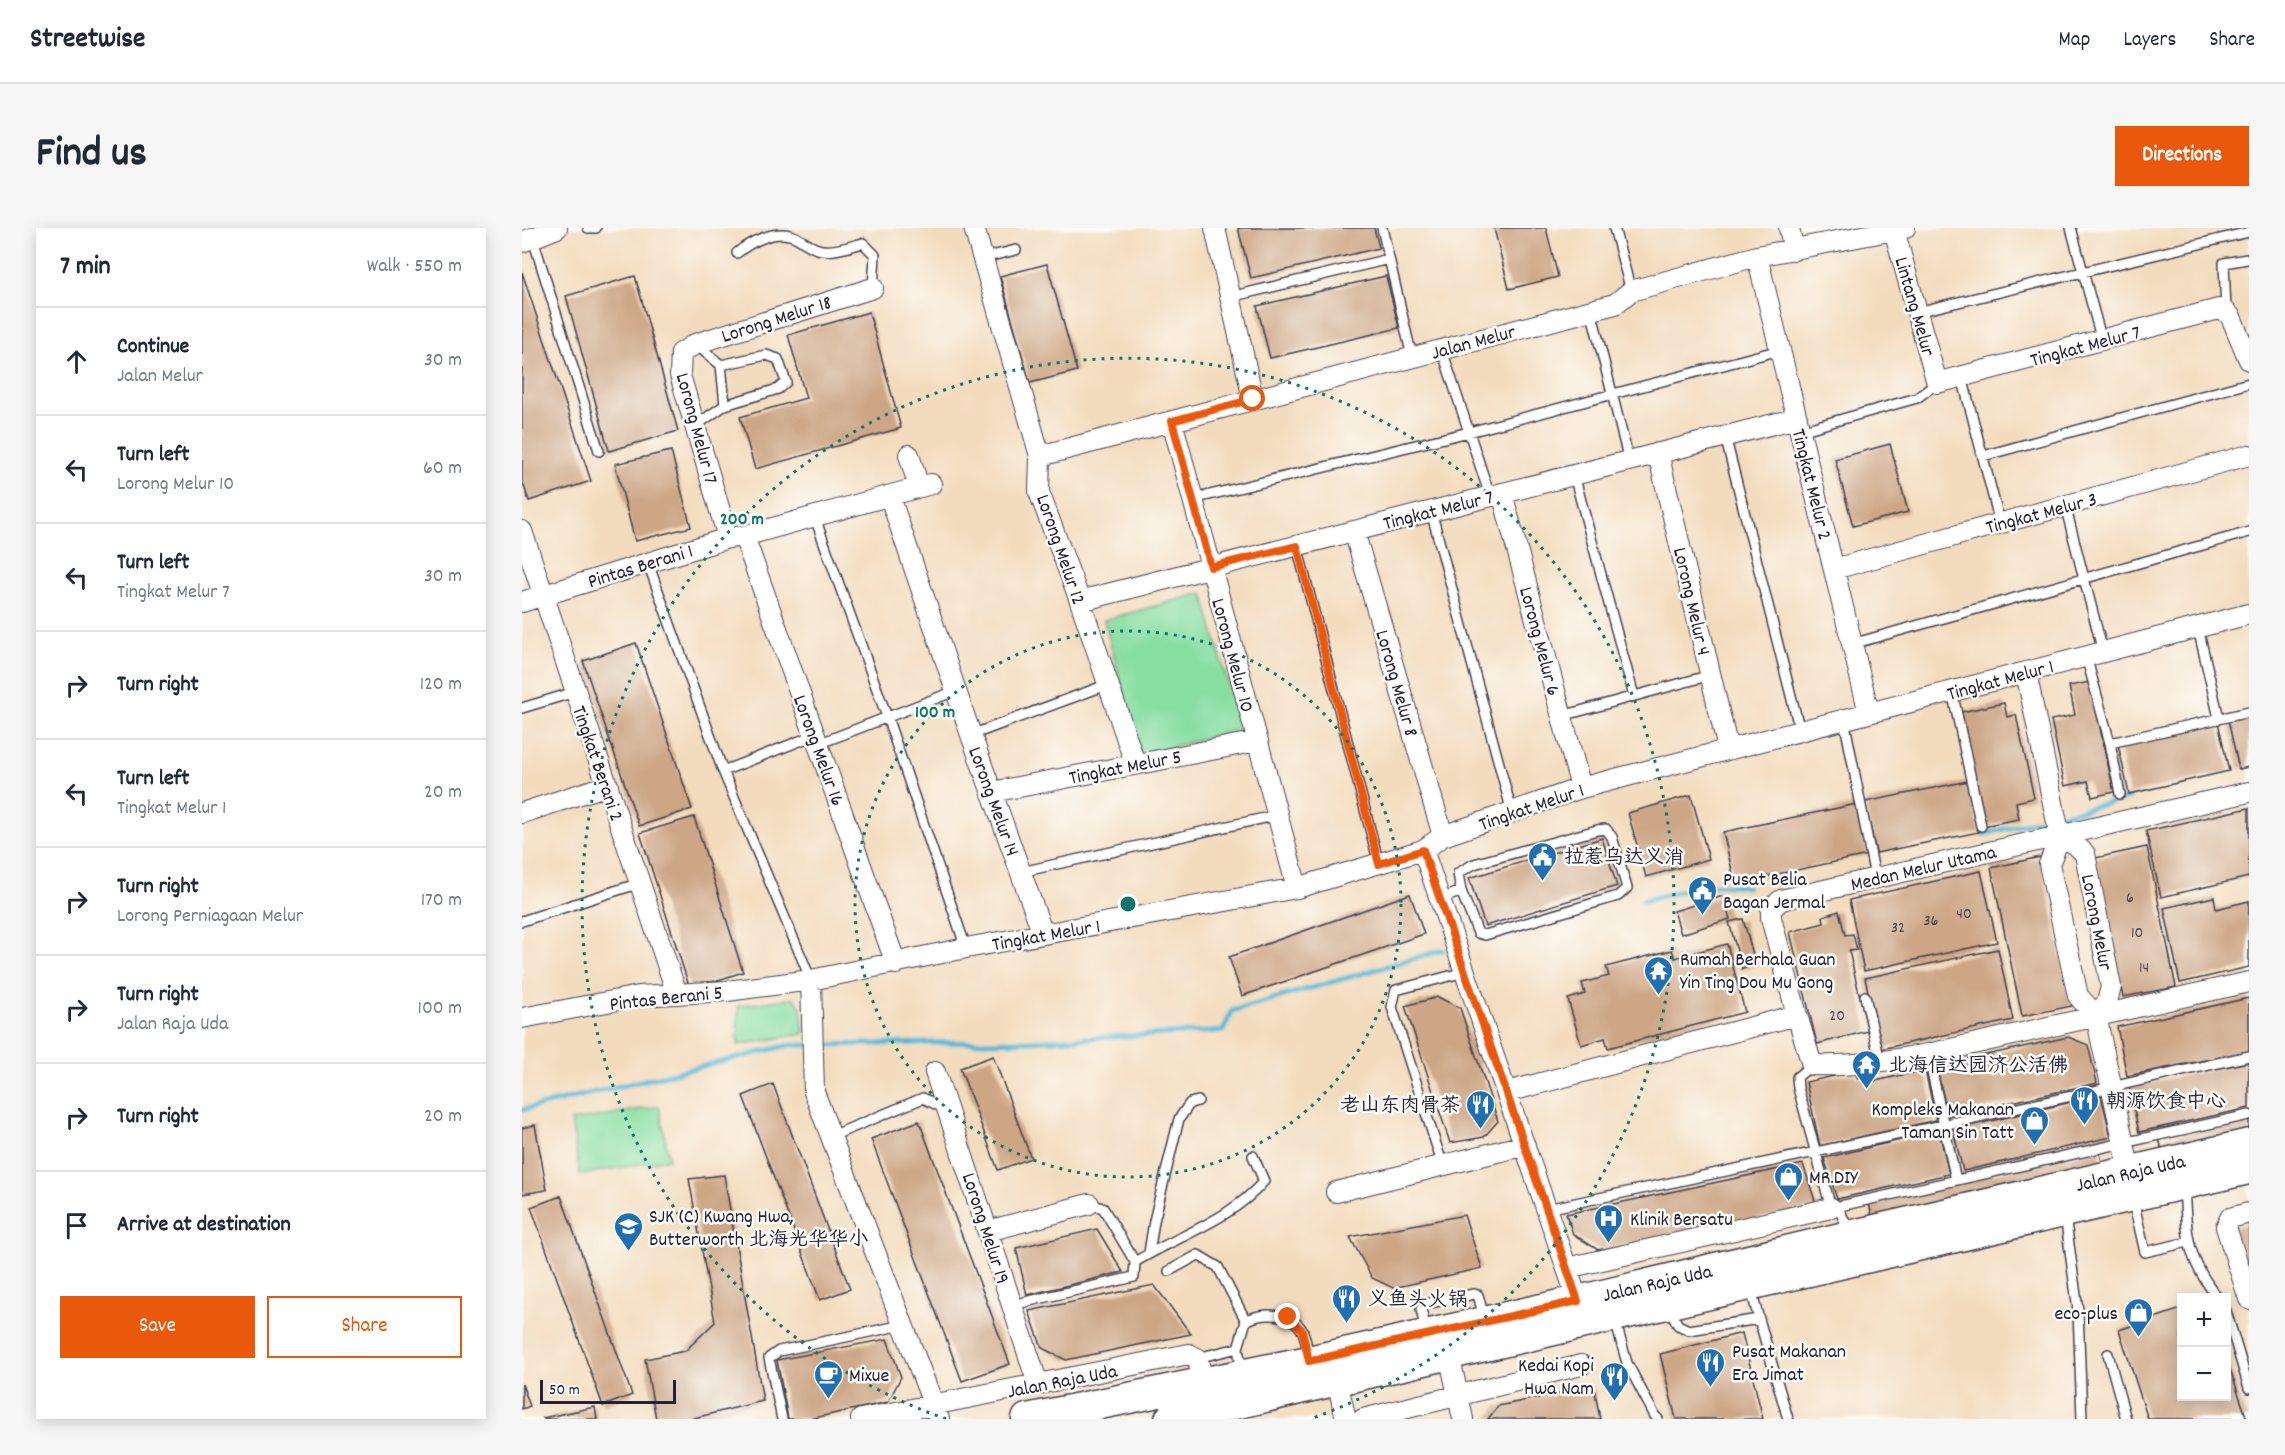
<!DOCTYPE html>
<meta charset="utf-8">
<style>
body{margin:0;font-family:Dekko,"LXGW WenKai TC",sans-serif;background:#f6f6f7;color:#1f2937}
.controls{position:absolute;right:18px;bottom:18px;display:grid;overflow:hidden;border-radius:0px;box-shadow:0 3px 15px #0003}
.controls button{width:54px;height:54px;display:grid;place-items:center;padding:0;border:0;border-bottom:2px solid #e0e1e3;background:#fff;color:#1f2937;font:30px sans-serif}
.scale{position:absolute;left:18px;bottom:15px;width:136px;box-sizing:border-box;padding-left:6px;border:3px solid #22223b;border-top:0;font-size:16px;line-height:21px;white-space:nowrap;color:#22223b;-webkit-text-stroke:4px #fdfcf7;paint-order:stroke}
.stop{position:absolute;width:18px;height:18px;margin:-14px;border:4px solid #ea580c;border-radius:50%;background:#fff}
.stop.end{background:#ea580c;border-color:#fff;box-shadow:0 2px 6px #0008}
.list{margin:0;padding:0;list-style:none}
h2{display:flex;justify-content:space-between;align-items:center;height:78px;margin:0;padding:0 24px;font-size:26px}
h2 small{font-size:20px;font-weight:400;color:#747a83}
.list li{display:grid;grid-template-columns:39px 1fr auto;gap:18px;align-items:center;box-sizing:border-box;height:108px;padding:0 24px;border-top:2px solid #e0e1e3}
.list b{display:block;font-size:22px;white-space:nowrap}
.list p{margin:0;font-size:20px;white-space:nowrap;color:#747a83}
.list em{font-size:20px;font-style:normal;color:#747a83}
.actions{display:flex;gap:12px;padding:18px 24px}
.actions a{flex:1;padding:14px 0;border:2px solid #ea580c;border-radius:0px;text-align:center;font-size:21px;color:#ea580c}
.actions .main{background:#ea580c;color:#fff}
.icon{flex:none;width:33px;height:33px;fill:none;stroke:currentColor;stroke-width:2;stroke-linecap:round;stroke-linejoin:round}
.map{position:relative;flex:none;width:1727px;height:1191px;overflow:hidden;border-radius:0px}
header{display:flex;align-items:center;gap:36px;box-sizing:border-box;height:84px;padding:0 30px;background:#fff;border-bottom:2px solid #e0e1e3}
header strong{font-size:28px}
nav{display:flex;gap:33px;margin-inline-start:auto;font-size:21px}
.intro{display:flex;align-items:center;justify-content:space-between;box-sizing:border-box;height:144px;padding:0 36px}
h1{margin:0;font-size:42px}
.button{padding:15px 27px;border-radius:0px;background:#ea580c;color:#fff;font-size:21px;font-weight:700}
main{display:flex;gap:36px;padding:0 36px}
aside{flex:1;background:#fff;border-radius:0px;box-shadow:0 3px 15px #0003}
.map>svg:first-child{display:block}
.green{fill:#87dea1;stroke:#54806e;stroke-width:1.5}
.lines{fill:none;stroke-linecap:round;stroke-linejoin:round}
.stream{stroke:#57b8d5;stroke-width:5}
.building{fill:#cca685}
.lane-casing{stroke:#413e4f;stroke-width:12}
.street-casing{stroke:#413e4f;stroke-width:22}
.primary-casing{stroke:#413e4f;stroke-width:33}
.lane{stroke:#fff;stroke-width:9}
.street{stroke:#fff;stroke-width:20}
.primary{stroke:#fff;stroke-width:30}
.route{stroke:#ea580c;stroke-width:8}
.ring{fill:none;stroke:#0f766e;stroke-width:3;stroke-dasharray:3 6}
.labels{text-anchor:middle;stroke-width:5;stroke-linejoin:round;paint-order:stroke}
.number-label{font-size:16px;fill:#4c434e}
.street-label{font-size:20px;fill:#22223b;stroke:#fdfcf7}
.poi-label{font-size:20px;fill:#22223b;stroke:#fdfcf7;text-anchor:start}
.centre{fill:#0f766e;stroke:#fdfcf7;stroke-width:3}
.ring-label{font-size:18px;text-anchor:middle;font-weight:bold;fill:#0f766e;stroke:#fdfcf7;stroke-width:5;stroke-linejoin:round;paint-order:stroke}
</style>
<header>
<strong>Streetwise</strong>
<nav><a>Map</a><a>Layers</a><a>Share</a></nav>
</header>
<div class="intro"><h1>Find us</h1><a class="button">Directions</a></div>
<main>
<aside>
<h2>7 min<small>Walk · 550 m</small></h2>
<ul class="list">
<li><svg class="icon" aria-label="ahead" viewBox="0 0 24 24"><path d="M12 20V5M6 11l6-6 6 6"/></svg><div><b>Continue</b><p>Jalan Melur</p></div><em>30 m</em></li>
<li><svg class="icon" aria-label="left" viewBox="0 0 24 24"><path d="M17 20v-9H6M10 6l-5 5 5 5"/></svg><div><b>Turn left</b><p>Lorong Melur 10</p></div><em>60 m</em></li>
<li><svg class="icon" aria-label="left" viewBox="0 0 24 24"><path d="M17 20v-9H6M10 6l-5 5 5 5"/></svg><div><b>Turn left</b><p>Tingkat Melur 7</p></div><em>30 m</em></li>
<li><svg class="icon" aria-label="right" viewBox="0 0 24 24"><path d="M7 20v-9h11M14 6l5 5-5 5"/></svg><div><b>Turn right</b></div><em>120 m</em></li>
<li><svg class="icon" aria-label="left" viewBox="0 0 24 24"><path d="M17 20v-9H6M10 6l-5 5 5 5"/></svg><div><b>Turn left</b><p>Tingkat Melur 1</p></div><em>20 m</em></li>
<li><svg class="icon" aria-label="right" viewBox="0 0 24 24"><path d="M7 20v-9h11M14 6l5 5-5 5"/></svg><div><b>Turn right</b><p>Lorong Perniagaan Melur</p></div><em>170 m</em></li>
<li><svg class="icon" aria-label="right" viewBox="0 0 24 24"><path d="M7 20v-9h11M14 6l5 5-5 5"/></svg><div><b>Turn right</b><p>Jalan Raja Uda</p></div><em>100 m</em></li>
<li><svg class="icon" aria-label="right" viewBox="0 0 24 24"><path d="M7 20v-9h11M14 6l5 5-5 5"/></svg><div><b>Turn right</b></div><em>20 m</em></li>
<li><svg class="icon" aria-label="arrive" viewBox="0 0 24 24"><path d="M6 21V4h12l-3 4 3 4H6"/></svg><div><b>Arrive at destination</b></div></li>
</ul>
<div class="actions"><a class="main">Save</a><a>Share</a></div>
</aside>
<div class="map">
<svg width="1727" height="1191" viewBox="0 0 1727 1191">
<rect width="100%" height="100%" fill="#fdfcf7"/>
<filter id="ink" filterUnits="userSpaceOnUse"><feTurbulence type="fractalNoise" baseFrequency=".0167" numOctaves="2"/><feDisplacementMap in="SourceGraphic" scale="12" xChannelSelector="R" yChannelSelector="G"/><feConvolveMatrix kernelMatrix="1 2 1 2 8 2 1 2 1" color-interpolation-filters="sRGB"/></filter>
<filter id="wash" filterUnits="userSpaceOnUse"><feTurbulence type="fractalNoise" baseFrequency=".008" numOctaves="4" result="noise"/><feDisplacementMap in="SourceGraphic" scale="24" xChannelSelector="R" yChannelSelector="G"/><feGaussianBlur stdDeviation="1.35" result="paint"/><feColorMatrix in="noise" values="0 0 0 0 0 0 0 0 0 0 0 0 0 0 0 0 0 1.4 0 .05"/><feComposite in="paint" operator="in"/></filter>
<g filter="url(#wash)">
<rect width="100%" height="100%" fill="#f3dcbe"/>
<path class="green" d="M681,365L718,501L619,527L582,392Z
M272,770L279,779L282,806L216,817V778Z
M137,878L147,931L58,947L49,893Z"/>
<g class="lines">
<path class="stream" d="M1462,606L1607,570
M1121,673C1157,664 1187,652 1225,659
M296,817L510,813L701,803L710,783L921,722
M0,882L268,817H287"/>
</g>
<g id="blocks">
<path class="building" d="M716,0H852L857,20L729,50Z
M972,0H1024L1036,49L987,61Z
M525,36L555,143L508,155L478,48Z
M0,44L69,253L7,273L0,252Z
M113,48L156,203L87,223L44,68Z
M864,48L877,100L748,130L735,78Z
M347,84L379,200L233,241L218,189L284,170L266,107Z
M1368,216L1386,284L1331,298L1313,231Z
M149,223L169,299L113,313L93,236Z
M114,415L170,581L117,598L61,433Z
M1568,454L1592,564L1570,569L1566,553L1543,558L1529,492L1553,487L1547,458Z
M1482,475L1485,489L1494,487L1512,570L1494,574L1497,591L1461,598L1439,484Z
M1727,487V539L1717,541L1706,492Z
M1696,494L1707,543L1607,566L1596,516Z
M1446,553L1457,604L1354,625L1343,574Z
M1169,567L1187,631L1124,649L1106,585Z
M1335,576L1346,627L1213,655L1201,604Z
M1727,580V649L1639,669L1624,603Z
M172,589L221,744L168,761L118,605Z
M1080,610L1095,658L963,698L947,650Z
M1625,619L1654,759L1601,769L1573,630Z
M1518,629L1550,778L1500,788L1469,640Z
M1459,643L1475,714L1342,743L1327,672Z
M888,666L902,706L720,768L707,729Z
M1201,668L1208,691L1159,706L1152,683Z
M1692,669L1694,681L1727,673V739L1658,755L1642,680Z
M1317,683L1323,707L1331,706L1335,722L1327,723L1346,803L1295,816L1268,704L1302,695L1301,688Z
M1221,691L1234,737L1220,741L1207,694Z
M1205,716L1223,784L1086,820L1083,810L1059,817L1046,771L1063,766L1060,755L1087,748L1084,739L1150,722L1153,730Z
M1476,721L1491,792L1359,821L1343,750Z
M916,769L938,780L976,893L962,909L928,915L883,778Z
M1727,770V823L1605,848L1595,799Z
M1546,809L1566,817L1575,855L1426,888L1414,838Z
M471,828L509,930L476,942L438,840Z
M1727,834V880L1617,904L1607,859Z
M1403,842L1414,892L1298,918L1284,854L1317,847L1334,846L1335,850L1352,847L1353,853Z
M251,856L328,1061L298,1072L221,868Z
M1579,867L1589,909L1441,943L1431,902Z
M1727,891V909L1642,929L1637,911Z
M397,893L488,1136L440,1153L349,911Z
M13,897L25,962L0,966V900Z
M1417,903L1427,946L1315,971L1302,930Z
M1577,922L1582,941L1351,993L1347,975Z
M1281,936L1295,979L1076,1022L1051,1006L1044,986Z
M202,947L241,1173L168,1191H134L123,1131L163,1123L193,1094L167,951Z
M39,968L110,1167L81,1178L9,979Z
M942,987L960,1040L871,1060L850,1050L828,1009Z
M1727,995V1051L1709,1000Z
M575,1001L601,1044L505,1067L494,1020Z
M632,1057L669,1106L544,1132L520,1120L507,1083Z
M1659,1081V1168H1704L1705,1132L1725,1191H1626L1597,1102Z
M1220,1105L1241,1191H1154L1138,1126Z
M365,1111L379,1149L366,1174L287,1191H266L255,1132Z
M0,1156L8,1178L0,1181Z
M1072,1159L1078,1191H966L976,1178Z
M73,1179L75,1191H22L21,1190Z"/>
</g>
</g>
<g filter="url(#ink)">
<use href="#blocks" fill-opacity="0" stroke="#413e4f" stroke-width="1.5"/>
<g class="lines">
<defs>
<path id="lane" d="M66,0H74
M860,0L890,129
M1092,0L1109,63
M1549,0L1580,113
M11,11L77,223
M215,25C228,14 253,1 271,8C281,12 289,21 300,22C313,24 329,18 341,15L353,27L351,60
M461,30L494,22
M708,69L867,31
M1069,82L1107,233
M1395,84L1727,4
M1704,84L1702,35L1725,31
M920,122L968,268
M199,137L244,127L256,131L264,154L256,161L203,177
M1440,149L1478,295
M173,198L203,177L199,137L173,116
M1278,203L1395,170L1415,155
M1203,208L1278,503
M1461,228L1727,155
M1052,247L1112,468
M671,271L947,204L1258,122
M1543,277L1581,424
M909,283L990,584
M292,287L365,489L444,720
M775,318L857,636
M126,335L201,543L289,752
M1676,400L1697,490
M1330,416L1727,304
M1564,428L1588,515L1598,566
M1430,463L1459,598
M0,480L53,464
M1040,488L1189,447
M1322,491L1353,649
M449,507L587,456
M1588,515L1727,484
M296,516L433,463
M201,543L293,507
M499,644L756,587
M918,672L939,663L936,645L952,636L1075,602L1084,601L1090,609L1105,660L1096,668L963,707L956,705L939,663
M0,693L118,655
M1343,768L1358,833
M1406,826L1434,952
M1290,837L1275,849L1276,860L1309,980L1727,887
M310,908L401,870L423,881
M921,938L870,779L874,762L943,744
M1662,959C1665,1007 1664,1030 1696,1070
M1611,972L1623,1024L1666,1014
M1315,978L1328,1003
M1025,981L1421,897L1727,828
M1543,987L1556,1082L1560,1191
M627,1025L632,993L652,911L657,891L668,875L676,873
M613,1034C655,1008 709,992 742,953L731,928
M647,1043L676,1027L696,1039L724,1093L716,1120L720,1144
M1229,1062L1237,1091
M490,1077L612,1049L613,1034L581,980L567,976
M1147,1080L1156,1097L1167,1102L1237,1091L1266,1191
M1704,1083L1727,1160
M1093,1092L1105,1135L1133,1188L1136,1191
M724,1093C739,1084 770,1084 780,1102C784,1109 785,1122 787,1131
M904,1104L899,1081L903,1076L952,1066L956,1067L962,1089
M1586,1126L1604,1191
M675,1130L716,1120
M260,1191L247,1130L257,1123L381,1097"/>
<path id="street" d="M452,0L518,228L517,264L558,373L613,535
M693,0L731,171
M1267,0L1272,22
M1372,2L1415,155L1697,81L1704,84L1709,89L1727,132
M0,14L35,0
M1235,28L1347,485
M650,193L775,660
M1136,225L1206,521
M387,227L397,259
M518,228L1093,76L1109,63L1235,28L1383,0
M980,265L1059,560
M368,269L449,507L521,706
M0,303L155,766
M832,303L921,608
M222,308L374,736
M206,310L158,147L159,125L173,116L351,60
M1312,341L1727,227
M558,373L1275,190
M0,374L206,310L222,308L409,256
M1504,444L1538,609L1527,636L1556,768L1574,788L1608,944
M470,564L736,513
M1727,564L1259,672L1249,681V690L1275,787L1290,837C1329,839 1368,832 1406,826L1727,754
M0,585L86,557
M1538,609L1553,616L1563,626L1589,759L1585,774L1574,788
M901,622L1056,1073
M289,752L292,864L417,1191
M0,790L117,768L205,763L289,752L444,720L775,660L901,622L921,608L1059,560L1727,386
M413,844L516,1156
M985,864L1275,787
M814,964L1003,917
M1727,985L1708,990L1704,999L1727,1071
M466,1003L567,976
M1045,1040L1309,980
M927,1126L941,1191
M815,1153L824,1191
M339,1191L667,1126L675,1130L682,1154
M841,1191L1059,1137"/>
<path id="primary" d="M505,1191L787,1133L1056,1073L1331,1007L1727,916
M648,1191L1727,941"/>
</defs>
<use href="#lane" class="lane-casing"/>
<use href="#street" class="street-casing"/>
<use href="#primary" class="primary-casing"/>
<use href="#lane" class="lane"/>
<use href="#street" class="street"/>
<use href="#primary" class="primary"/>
</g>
</g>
<g class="lines" filter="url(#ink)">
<path class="route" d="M731,171L650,193L689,339L775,318L857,636L901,622L1056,1073L787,1133L780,1102L766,1089"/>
</g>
<g class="ring">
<circle cx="606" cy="676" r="273"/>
<path d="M424 1191A546 546 0 1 1 788 1191"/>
</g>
<defs>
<symbol id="civic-pin" viewBox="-11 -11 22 30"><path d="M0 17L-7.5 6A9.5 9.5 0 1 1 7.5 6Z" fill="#1f6fb2" stroke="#fdfcf7"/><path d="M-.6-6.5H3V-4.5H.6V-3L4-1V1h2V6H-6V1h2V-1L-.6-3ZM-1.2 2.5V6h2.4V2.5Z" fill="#fff"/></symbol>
<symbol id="temple-pin" viewBox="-11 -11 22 30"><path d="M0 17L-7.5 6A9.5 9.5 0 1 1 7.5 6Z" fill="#1f6fb2" stroke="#fdfcf7"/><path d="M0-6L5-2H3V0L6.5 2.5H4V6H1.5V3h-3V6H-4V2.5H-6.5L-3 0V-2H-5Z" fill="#fff"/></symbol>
<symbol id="restaurant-pin" viewBox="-11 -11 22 30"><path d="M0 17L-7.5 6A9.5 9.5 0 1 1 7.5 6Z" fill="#1f6fb2" stroke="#fdfcf7"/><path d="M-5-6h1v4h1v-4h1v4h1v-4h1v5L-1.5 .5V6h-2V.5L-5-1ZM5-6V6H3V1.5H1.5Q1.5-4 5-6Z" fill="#fff"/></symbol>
<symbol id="shop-pin" viewBox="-11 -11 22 30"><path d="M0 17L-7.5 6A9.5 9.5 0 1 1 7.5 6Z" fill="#1f6fb2" stroke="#fdfcf7"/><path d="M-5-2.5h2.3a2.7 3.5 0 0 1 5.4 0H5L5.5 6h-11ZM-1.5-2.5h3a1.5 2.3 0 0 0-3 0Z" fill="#fff"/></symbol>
<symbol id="hospital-pin" viewBox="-11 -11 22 30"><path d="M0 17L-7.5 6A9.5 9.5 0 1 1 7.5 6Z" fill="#1f6fb2" stroke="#fdfcf7"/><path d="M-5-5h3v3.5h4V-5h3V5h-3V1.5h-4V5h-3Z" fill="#fff"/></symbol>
<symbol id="school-pin" viewBox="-11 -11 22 30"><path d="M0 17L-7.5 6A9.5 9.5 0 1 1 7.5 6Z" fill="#1f6fb2" stroke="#fdfcf7"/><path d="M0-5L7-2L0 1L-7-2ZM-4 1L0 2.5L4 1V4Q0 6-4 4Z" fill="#fff"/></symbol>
<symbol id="cafe-pin" viewBox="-11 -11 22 30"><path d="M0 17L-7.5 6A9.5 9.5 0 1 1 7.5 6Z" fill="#1f6fb2" stroke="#fdfcf7"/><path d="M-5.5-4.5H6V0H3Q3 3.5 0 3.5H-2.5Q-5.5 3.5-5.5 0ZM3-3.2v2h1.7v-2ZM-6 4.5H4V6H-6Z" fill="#fff"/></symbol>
</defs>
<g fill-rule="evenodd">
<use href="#civic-pin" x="1004" y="612" width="33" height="45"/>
<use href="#civic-pin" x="1164" y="646" width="33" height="45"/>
<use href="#temple-pin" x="1120" y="726" width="33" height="45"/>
<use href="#temple-pin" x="1328" y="820" width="33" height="45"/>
<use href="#restaurant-pin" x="1546" y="856" width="33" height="45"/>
<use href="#restaurant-pin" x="942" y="860" width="33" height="45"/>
<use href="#shop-pin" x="1496" y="876" width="33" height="45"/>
<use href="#shop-pin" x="1250" y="932" width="33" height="45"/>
<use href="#hospital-pin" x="1070" y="974" width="33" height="45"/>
<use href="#school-pin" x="90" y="982" width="33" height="45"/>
<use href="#restaurant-pin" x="808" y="1054" width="33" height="45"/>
<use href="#shop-pin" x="1600" y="1068" width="33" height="45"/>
<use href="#restaurant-pin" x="1172" y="1118" width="33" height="45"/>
<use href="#cafe-pin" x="290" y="1130" width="33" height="45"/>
<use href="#restaurant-pin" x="1076" y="1132" width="33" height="45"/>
</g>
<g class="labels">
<g class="number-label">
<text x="1608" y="674">6</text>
<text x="1442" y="690">40</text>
<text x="1409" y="697">36</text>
<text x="1376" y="704">32</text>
<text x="1615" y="709">10</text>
<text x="1622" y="744">14</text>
<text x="1315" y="792">20</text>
</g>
<g class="street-label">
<text transform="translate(1394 78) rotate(74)" y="7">Lintang Melur</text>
<text transform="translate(254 90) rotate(-18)" y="7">Lorong Melur 18</text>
<text transform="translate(951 113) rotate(-15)" y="7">Jalan Melur</text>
<text transform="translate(1563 117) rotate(-15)" y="7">Tingkat Melur 7</text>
<text transform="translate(176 200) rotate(75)" y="7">Lorong Melur 17</text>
<text transform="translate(1291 256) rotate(76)" y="7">Tingkat Melur 2</text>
<text transform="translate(916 281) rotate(-14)" y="7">Tingkat Melur 7</text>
<text transform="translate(1519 284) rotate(-15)" y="7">Tingkat Melur 3</text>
<text transform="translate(540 321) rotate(71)" y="7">Lorong Melur 12</text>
<text transform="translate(118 337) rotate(-17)" y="7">Pintas Berani 1</text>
<text transform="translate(1171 373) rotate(77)" y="7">Lorong Melur 4</text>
<text transform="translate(1019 413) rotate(75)" y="7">Lorong Melur 6</text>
<text transform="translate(712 427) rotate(75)" y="7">Lorong Melur 10</text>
<text transform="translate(1478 451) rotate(-15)" y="7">Tingkat Melur 1</text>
<text transform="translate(876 455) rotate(74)" y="7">Lorong Melur 8</text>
<text transform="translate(298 522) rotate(70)" y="7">Lorong Melur 16</text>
<text transform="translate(77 535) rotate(71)" y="7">Tingkat Berani 2</text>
<text transform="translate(603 538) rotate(-11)" y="7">Tingkat Melur 5</text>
<text transform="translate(473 573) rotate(70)" y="7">Lorong Melur 14</text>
<text transform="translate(1009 578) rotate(-19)" y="7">Tingkat Melur 1</text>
<text transform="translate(1401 639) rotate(-13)" y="7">Medan Melur Utama</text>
<text transform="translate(1576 694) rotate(79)" y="7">Lorong Melur</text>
<text transform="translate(524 706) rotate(-10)" y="7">Tingkat Melur 1</text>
<text transform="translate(144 769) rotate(-6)" y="7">Pintas Berani 5</text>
<text transform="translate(1608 944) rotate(-13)" y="7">Jalan Raja Uda</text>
<text transform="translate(465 1000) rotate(72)" y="7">Lorong Melur 19</text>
<text transform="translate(1135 1054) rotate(-13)" y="7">Jalan Raja Uda</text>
<text transform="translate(540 1152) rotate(-11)" y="7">Jalan Raja Uda</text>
</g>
<g class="poi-label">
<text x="1042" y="635">拉惹乌达义消</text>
<text x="1201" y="657">Pusat Belia<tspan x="1201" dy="23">Bagan Jermal</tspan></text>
<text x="1158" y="737">Rumah Berhala Guan<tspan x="1158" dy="23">Yin Ting Dou Mu Gong</tspan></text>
<text x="1366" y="843">北海信达园济公活佛</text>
<text x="1584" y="879">朝源饮食中心</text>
<text x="938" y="883" text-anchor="end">老山东肉骨茶</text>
<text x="1492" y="887" text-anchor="end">Kompleks Makanan<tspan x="1492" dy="23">Taman Sin Tatt</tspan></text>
<text x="1287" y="955">MR.DIY</text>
<text x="127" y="994">SJK (C) Kwang Hwa,<tspan x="127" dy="23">Butterworth 北海光华华小</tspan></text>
<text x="1108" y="997">Klinik Bersatu</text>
<text x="846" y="1077">义鱼头火锅</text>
<text x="1596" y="1091" text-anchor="end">eco-plus</text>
<text x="1210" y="1129">Pusat Makanan<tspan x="1210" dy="23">Era Jimat</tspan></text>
<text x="1072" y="1143" text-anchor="end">Kedai Kopi<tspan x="1072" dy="23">Hwa Nam</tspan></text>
<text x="327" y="1153">Mixue</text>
</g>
</g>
<circle cx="606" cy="676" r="9" class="centre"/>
<g class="ring-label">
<text x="220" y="296">200 m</text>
<text x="413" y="489">100 m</text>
</g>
</svg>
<div class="controls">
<button>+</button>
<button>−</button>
</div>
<div class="scale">50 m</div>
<div class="stop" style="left:731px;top:171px"></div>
<div class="stop end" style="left:766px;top:1089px"></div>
</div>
</main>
